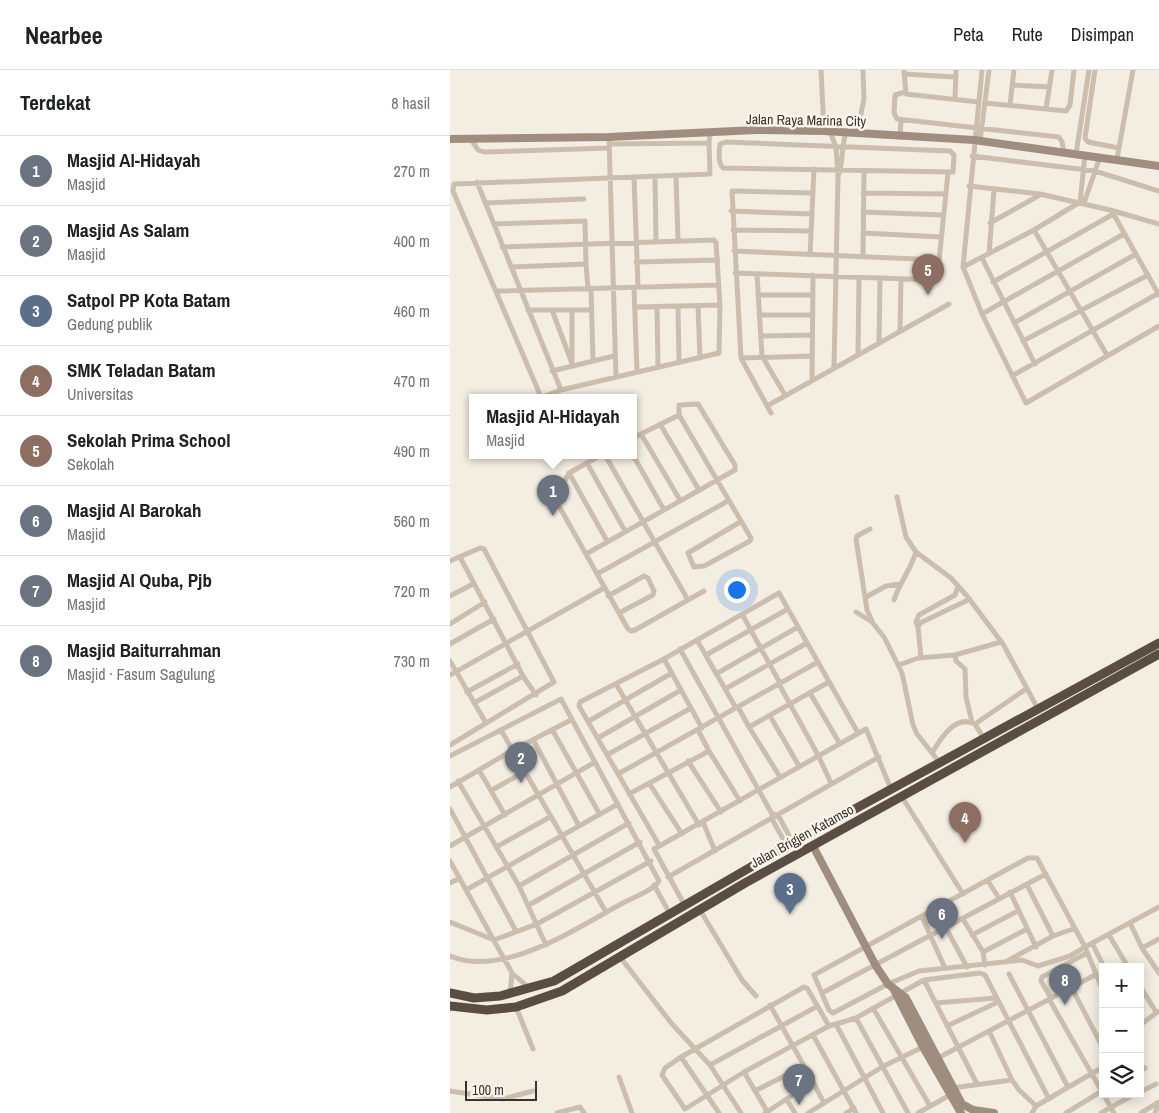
<!DOCTYPE html>
<html lang="id">
<meta charset="utf-8">
<style>
body{margin:0;font-family:"Archivo Narrow",sans-serif;background:#f2f2f2;color:#202124}
.controls{position:absolute;right:15px;bottom:15px;display:grid;overflow:hidden;border-radius:0px;box-shadow:0 2px 12px #0003}
.controls button{width:45px;height:45px;display:grid;place-items:center;padding:0;border:0;border-bottom:1px solid #e0e0e0;background:#fff;color:#202124;font:25px sans-serif}
.scale{position:absolute;left:15px;bottom:12px;width:72px;box-sizing:border-box;padding-left:5px;border:2px solid #3a322c;border-top:0;font-size:14px;line-height:18px;white-space:nowrap;color:#3a322c;-webkit-text-stroke:4px #faf6ee;paint-order:stroke}
.you{position:absolute;left:286px;top:519px;width:18px;height:18px;margin:-12px;border:4px solid #fff;border-radius:50%;background:#1a73e8;box-shadow:0 0 0 8px #1a73e833}
.badge{display:grid;place-items:center;width:32px;height:32px;border-radius:50%;background:#7c3aed;color:#fff;font-size:16px;font-weight:700}
.pin{position:absolute;translate:-50% -41px;filter:drop-shadow(0 1px 2px #0008)}
.pin::after{content:'';position:absolute;top:26px;width:18px;height:15px;background:inherit;clip-path:polygon(0 0,100% 0,50% 100%)}
.popup{position:absolute;left:19px;top:324px;width:168px;height:65px;box-sizing:border-box;display:grid;place-content:center;border-radius:0px;background:#fff;filter:drop-shadow(0 1px 4px #0005);font-size:16px;white-space:nowrap;color:#757577}
.popup b{font-size:19px;color:#202124}
.popup::after{content:'';position:absolute;left:50%;top:100%;margin-left:-10px;border:10px solid transparent;border-top-color:#fff}
.list{margin:0;padding:0;list-style:none}
h2{display:flex;justify-content:space-between;align-items:center;height:65px;margin:0;padding:0 20px;font-size:21px}
h2 small{font-size:16px;font-weight:400;color:#757577}
.list li{display:grid;grid-template-columns:32px 1fr auto;gap:15px;align-items:center;box-sizing:border-box;height:70px;padding:0 20px;border-top:1px solid #e0e0e0}
.list b{display:block;font-size:19px;white-space:nowrap}
.list p{margin:0;font-size:16px;white-space:nowrap;color:#757577}
.list em{font-size:16px;font-style:normal;color:#757577}
.icon{flex:none;width:28px;height:28px;fill:none;stroke:currentColor;stroke-width:2;stroke-linecap:round;stroke-linejoin:round}
.map{position:relative;flex:none;width:709px;height:1043px;overflow:hidden}
header{display:flex;align-items:center;gap:30px;box-sizing:border-box;height:70px;padding:0 25px;background:#fff;border-bottom:1px solid #e0e0e0}
header strong{font-size:24px}
nav{display:flex;gap:28px;margin-inline-start:auto;font-size:18px}
main{display:flex}
aside{flex:1;background:#fff}
.map>svg:first-child{display:block}
.lines{fill:none;stroke-linecap:round;stroke-linejoin:round}
.street{stroke:#cbbeae;stroke-width:5}
.secondary{stroke:#9f8e7f;stroke-width:8}
.highway{stroke:#5a4d43;stroke-width:9}
.labels{text-anchor:middle;stroke-width:5;stroke-linejoin:round;paint-order:stroke}
.street-label{font-size:14px;fill:#3a322c;stroke:#faf6ee}
</style>
<header>
<strong>Nearbee</strong>
<nav><a>Peta</a><a>Rute</a><a>Disimpan</a></nav>
</header>
<main>
<aside>
<h2>Terdekat<small>8 hasil</small></h2>
<ul class="list">
<li><span class="badge" style="background:#6b7280">1</span><div><b>Masjid Al-Hidayah</b><p>Masjid</p></div><em>270 m</em></li>
<li><span class="badge" style="background:#6b7280">2</span><div><b>Masjid As Salam</b><p>Masjid</p></div><em>400 m</em></li>
<li><span class="badge" style="background:#5c6f8a">3</span><div><b>Satpol PP Kota Batam</b><p>Gedung publik</p></div><em>460 m</em></li>
<li><span class="badge" style="background:#8d6e63">4</span><div><b>SMK Teladan Batam</b><p>Universitas</p></div><em>470 m</em></li>
<li><span class="badge" style="background:#8d6e63">5</span><div><b>Sekolah Prima School</b><p>Sekolah</p></div><em>490 m</em></li>
<li><span class="badge" style="background:#6b7280">6</span><div><b>Masjid Al Barokah</b><p>Masjid</p></div><em>560 m</em></li>
<li><span class="badge" style="background:#6b7280">7</span><div><b>Masjid Al Quba, Pjb</b><p>Masjid</p></div><em>720 m</em></li>
<li><span class="badge" style="background:#6b7280">8</span><div><b>Masjid Baiturrahman</b><p>Masjid · Fasum Sagulung</p></div><em>730 m</em></li>
</ul>
</aside>
<div class="map">
<svg width="709" height="1043" viewBox="0 0 709 1043">
<rect width="100%" height="100%" fill="#f3ede2"/>
<g class="lines">
<path class="street" d="M371,0L374,61
M454,0L456,24L528,32
M645,0L635,68L638,72L669,78
M454,4L505,7
M563,15L599,17
M455,22L445,25L444,43L447,49L609,67L612,72L614,83
M505,28L506,0
M535,33L616,41L620,35L624,0
M560,35L564,0
M596,39L602,0
M380,62L386,77L388,106C393,97 391,76 396,63
M407,63L414,29L413,0
M450,66L451,50
M159,67L166,307
M20,68L28,80L34,82L159,78
M530,71L539,0
M276,72L500,81L504,85L503,102L273,98C268,93 269,81 270,74Z
M159,74L259,73L260,63
M626,84L639,0
M635,85L630,132L584,160L513,197L532,244L576,333L709,256
M522,86L645,101L709,121
M667,89L683,0
M205,106L206,171
M226,106L228,171
M184,107L188,217
M27,112L111,320
M519,116L590,124L660,140L709,154
M413,123L496,124
M35,133L134,129
M634,133L650,87
M281,141L362,144
M413,142L493,145
M664,145L709,225
M540,153L590,125
M44,154L135,151L136,194
M283,160L361,161
M584,160L657,285
M413,163L491,167
M52,177L264,170L266,173L270,235L269,283L111,320L92,327
M284,181L488,190
M539,184L544,119
M360,185L364,99
M413,187L414,102
M532,188L585,294
M186,192L268,190
M61,197L136,194L138,219
M513,197L532,0
M285,203L487,210L498,103
M307,204L312,286L335,325
M543,212L667,142
M141,218L143,290
M184,218L187,302
M47,221L269,215
M308,225H363
M228,236L229,292
M248,236L250,288
M185,237L270,235
M207,237L208,297
M78,240H141
M102,240L123,296
M122,240V290
M532,244L674,164
M309,245H362
M564,253L686,184
M450,261L451,210
M311,266L362,265
M573,271L698,205
M429,273L430,210
M408,285L409,209
M291,288L362,286
M384,298L388,106
M102,301L164,286
M562,306L709,223
M362,311L363,205
M91,327L3,121L4,114L260,104L259,73
M317,336L499,234
M321,343L291,288L282,121L363,123
M210,354L249,420
M191,364L230,430
M183,368L229,345L301,468L300,471L254,496L244,497L238,483L290,452
M151,385L119,403L105,429L178,559L181,561L185,560L254,521
M155,385L238,530
M183,385L214,440
M137,393L175,461
M119,403L157,471
M447,427L456,467L466,482L501,508L517,526L553,574L588,639
M420,459L407,466L406,469L417,540L422,551
M136,484L285,400V395L248,334L229,335V345
M10,487L73,606L86,625
M0,491L30,478L34,479L104,612L0,675
M147,504L278,431
M0,526L23,514
M158,526L194,506L198,508L204,521L203,525L169,543
M416,527L436,516L450,514
M444,530C450,512 461,499 466,482
M406,542L422,552L434,567L452,603L463,655L467,664L490,693
M292,544L330,613
M0,554L35,532
M468,557L466,552L469,545L505,525L508,516
M247,570L286,638
M0,574L44,549
M230,579L322,744
M256,585L338,539
M505,585L506,591L515,599L516,627L522,652
M471,588L468,557L470,553L520,529
M214,589L252,658
M0,591L36,653
M449,595L468,588L505,585L551,572
M266,604L348,557
M0,605L154,518
M166,614L249,755
M329,614L368,685L381,713
M275,619L357,573
M17,622L68,594
M360,623L390,674
M24,633L73,606
M288,637L299,657L379,612
M320,646L349,696
M139,651L222,603
M525,654L576,619
M299,657L330,707
M51,660L156,842
M103,661L149,743
M148,668L231,620
M84,671L129,756
M259,681L290,731
M482,683C491,668 505,644 525,654L534,669
M157,685L241,638
M0,686L111,629L209,811C203,821 181,828 171,834C125,859 53,908 0,886
M238,691L271,742
M29,700L55,745
M168,704L368,592
M8,711L69,816L96,875
M199,713L232,764
M0,717L63,680L121,650
M42,720L74,702
M179,724L259,681L248,660
M452,727L513,824
M0,739L66,861
M253,752L265,781
M209,775L129,636L130,632L214,589L329,523L408,663
M0,776L145,692
M48,776L100,747
M337,776L322,749V744L328,745L343,773
M0,791L62,903L79,918
M218,807L429,687
M538,811L549,828
M0,813L10,808
M204,815L220,844
M577,815L603,866
M69,816L179,753
M16,820L168,734
M560,822L586,877
M79,835L190,772
M235,836L204,779L416,659L441,719
M250,840L292,910L306,926
M472,847L495,898
M513,849L533,882L535,895
M0,852L44,870L87,854L201,791
M680,853L692,878L709,903
M496,858L517,897
M522,865L568,841
M659,865L678,897
M643,875L654,897
M692,878L709,869
M533,882L577,859
M170,887L222,954L260,995L291,1043
M559,890L603,866L623,859
M611,897L653,978
M559,904L618,1017
M474,910L527,1014
M690,916L706,942
M653,921L635,877L620,886L588,896L572,890L469,901L438,914L383,943L379,940L364,905L578,788H587L635,877L709,837
M372,923L596,804
M60,924L62,903
M601,928L591,911L592,907L637,883
M599,929L664,1043
M486,933L546,928
M66,937L83,979
M423,938L480,1036
M406,948L458,1043
M690,955L709,941
M379,956L357,918L354,917L231,987L215,998L212,1005L235,1039L294,1002L379,956L406,948L474,910L530,903L535,905L599,1029
M387,956L433,1043
M497,956L548,932
M539,961L562,1010L569,1020L586,1036
M363,965L406,1043
M231,987L269,1043
M486,989L645,905
M260,995L366,937
M690,1001L695,998
M294,1002L318,1043
M169,1007L182,1043
M363,1012L374,1033
M502,1018L562,1010
M0,1021L53,1029L83,1021
M305,1021L354,996
M690,1022L706,1014
M337,1030L345,1043
M107,1043L130,1037L134,1043
M315,1043L363,1012L320,935
M358,1043L432,997L473,977
M396,1043L404,1038
M468,1043L500,1025
M582,1043L586,1036L653,997
M616,1043L652,1021
M651,1043L685,1024
M691,1043L709,1032
M705,1043L709,1033"/>
<path class="secondary" d="M0,69L159,67L306,60L374,61L524,70L709,96
M363,776L426,896L438,914L456,928L512,1034L523,1040L544,1043
M444,920L473,977L511,1043"/>
<path class="highway" d="M0,923L24,928L50,926L104,911L337,776L709,573
M0,936L37,940L66,937L112,921L295,813L709,584"/>
</g>
<g class="labels">
<g class="street-label">
<text transform="translate(356 50) rotate(1)" y="5">Jalan Raya Marina City</text>
<text transform="translate(352 766) rotate(-29)" y="5">Jalan Brigjen Katamso</text>
</g>
</g>
</svg>
<div class="controls">
<button>+</button>
<button>−</button>
<button><svg class="icon" aria-label="layers" viewBox="0 0 24 24"><path d="M12 4l9 5-9 5-9-5zM3 14l9 5 9-5"/></svg></button>
</div>
<div class="scale">100 m</div>
<div class="you"></div>
<div class="pin badge" style="left:103px;top:446px;background:#6b7280">1</div>
<div class="popup"><b>Masjid Al-Hidayah</b>Masjid</div>
<div class="pin badge" style="left:71px;top:713px;background:#6b7280">2</div>
<div class="pin badge" style="left:340px;top:844px;background:#5c6f8a">3</div>
<div class="pin badge" style="left:515px;top:773px;background:#8d6e63">4</div>
<div class="pin badge" style="left:478px;top:225px;background:#8d6e63">5</div>
<div class="pin badge" style="left:492px;top:869px;background:#6b7280">6</div>
<div class="pin badge" style="left:349px;top:1035px;background:#6b7280">7</div>
<div class="pin badge" style="left:615px;top:935px;background:#6b7280">8</div>
</div>
</main>
